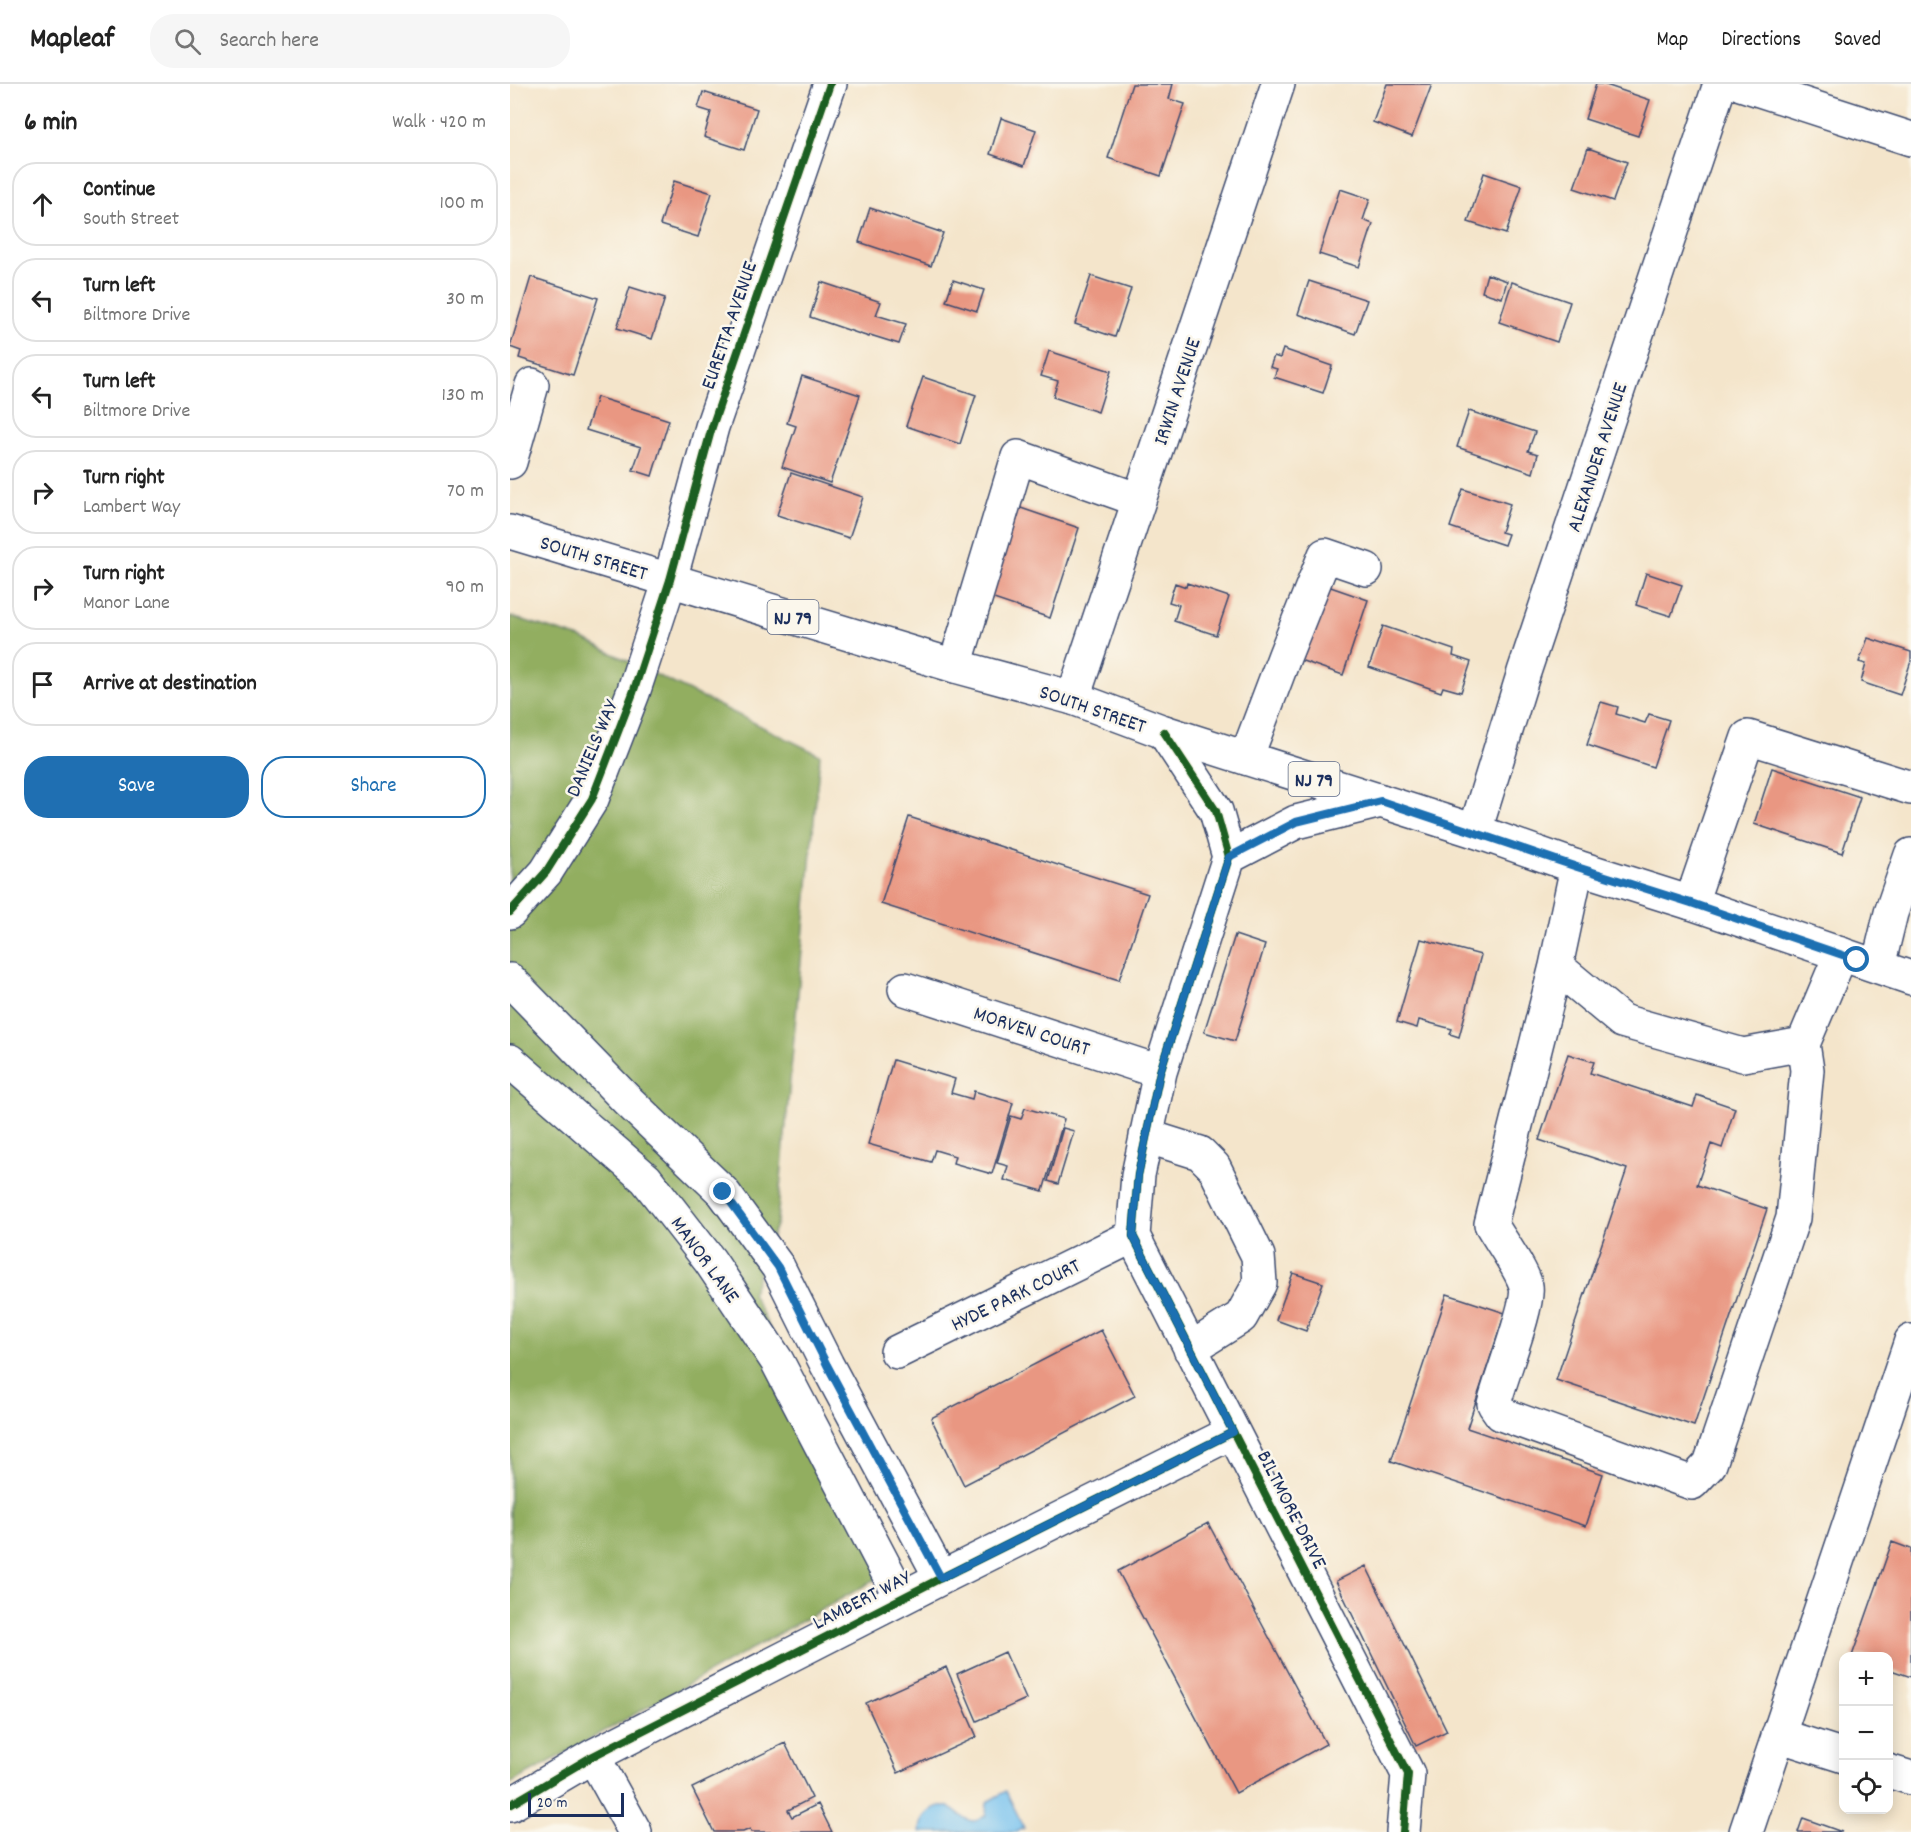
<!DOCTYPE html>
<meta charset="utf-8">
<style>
body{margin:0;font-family:Dekko,sans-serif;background:#f6f6f6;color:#222}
.controls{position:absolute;right:18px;bottom:18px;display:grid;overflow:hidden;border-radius:12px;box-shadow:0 3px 15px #0003}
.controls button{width:54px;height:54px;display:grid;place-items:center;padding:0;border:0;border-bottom:2px solid #e0e0e0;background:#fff;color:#222;font:30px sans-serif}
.scale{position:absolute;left:18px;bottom:15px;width:96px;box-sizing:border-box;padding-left:6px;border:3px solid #1b2f5e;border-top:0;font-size:16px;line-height:21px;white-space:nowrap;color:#1b2f5e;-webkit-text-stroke:4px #fbf7ec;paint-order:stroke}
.stop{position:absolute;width:18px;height:18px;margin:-14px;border:4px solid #1f6fb2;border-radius:50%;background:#fff}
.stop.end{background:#1f6fb2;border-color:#fff;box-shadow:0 2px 6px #0008}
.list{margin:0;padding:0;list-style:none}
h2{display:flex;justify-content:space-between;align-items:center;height:78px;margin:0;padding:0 24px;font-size:26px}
h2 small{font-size:20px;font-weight:400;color:#767676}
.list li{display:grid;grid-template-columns:39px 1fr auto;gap:18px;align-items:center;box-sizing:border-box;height:84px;margin:0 12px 12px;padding:0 12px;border:2px solid #e0e0e0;border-radius:24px}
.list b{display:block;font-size:22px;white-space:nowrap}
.list p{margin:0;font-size:20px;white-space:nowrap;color:#767676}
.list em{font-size:20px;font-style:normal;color:#767676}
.actions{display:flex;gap:12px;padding:18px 24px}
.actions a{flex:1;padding:14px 0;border:2px solid #1f6fb2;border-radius:24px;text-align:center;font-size:21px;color:#1f6fb2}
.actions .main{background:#1f6fb2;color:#fff}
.icon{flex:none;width:33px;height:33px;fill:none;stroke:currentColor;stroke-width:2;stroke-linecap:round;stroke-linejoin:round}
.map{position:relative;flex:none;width:1401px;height:1748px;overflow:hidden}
header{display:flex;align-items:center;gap:36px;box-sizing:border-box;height:84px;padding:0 30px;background:#fff;border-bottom:2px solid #e0e0e0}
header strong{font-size:28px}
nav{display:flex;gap:33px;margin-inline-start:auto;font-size:21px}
.search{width:420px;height:54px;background:#f6f6f6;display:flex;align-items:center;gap:15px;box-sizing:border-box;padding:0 21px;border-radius:24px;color:#767676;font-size:22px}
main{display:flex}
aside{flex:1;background:#fff}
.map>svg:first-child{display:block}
.forest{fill:#92ae61;stroke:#566e60;stroke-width:1.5}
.water{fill:#75c1ef;stroke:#4878a6;stroke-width:1.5}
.building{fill:#e99782}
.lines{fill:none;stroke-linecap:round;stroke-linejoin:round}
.minor-casing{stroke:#3c4a6e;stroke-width:36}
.major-casing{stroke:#3c4a6e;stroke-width:36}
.minor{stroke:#fff;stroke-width:33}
.major{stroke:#fff;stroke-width:33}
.cycleway-casing{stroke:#fbf7ec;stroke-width:11}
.cycleway{stroke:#1b5e20;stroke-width:8}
.route{stroke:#1f6fb2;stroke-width:8}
.labels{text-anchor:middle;stroke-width:5;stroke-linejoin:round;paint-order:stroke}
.shield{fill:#fbf7ec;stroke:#5e6b89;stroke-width:1.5}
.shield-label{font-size:20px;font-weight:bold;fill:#1b2f5e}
.street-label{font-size:21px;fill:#1b2f5e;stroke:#fbf7ec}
</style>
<header>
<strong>Mapleaf</strong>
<div class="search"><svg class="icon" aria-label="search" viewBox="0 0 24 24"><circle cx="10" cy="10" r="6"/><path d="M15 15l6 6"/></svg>Search here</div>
<nav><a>Map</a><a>Directions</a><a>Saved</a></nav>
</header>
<main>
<aside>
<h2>6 min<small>Walk · 420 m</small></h2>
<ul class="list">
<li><svg class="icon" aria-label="ahead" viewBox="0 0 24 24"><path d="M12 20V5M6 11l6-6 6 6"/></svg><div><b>Continue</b><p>South Street</p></div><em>100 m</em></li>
<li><svg class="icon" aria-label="left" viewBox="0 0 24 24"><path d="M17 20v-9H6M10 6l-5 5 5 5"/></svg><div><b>Turn left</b><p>Biltmore Drive</p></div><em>30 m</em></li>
<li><svg class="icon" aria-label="left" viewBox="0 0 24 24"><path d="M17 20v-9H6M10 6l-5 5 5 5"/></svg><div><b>Turn left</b><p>Biltmore Drive</p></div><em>130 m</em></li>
<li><svg class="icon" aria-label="right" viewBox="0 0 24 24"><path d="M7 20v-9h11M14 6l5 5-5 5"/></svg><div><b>Turn right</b><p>Lambert Way</p></div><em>70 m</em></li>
<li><svg class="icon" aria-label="right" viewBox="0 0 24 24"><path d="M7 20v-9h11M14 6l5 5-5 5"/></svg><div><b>Turn right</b><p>Manor Lane</p></div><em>90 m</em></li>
<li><svg class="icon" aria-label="arrive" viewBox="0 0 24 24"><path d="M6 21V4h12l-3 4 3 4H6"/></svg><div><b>Arrive at destination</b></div></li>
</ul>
<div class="actions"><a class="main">Save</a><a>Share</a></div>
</aside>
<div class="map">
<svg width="1401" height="1748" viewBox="0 0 1401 1748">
<rect width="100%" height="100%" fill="#fbf7ec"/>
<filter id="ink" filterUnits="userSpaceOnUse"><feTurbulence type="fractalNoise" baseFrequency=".0167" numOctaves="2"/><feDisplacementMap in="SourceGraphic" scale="12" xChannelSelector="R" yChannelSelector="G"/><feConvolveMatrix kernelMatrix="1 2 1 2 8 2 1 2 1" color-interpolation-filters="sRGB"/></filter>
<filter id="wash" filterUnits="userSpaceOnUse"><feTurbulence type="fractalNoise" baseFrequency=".008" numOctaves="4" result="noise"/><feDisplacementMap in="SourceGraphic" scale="24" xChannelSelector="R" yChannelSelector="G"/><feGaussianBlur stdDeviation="1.35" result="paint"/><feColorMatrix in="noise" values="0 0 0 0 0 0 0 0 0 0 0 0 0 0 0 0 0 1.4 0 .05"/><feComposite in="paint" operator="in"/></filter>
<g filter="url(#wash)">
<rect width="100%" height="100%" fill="#f4e5cb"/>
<path class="forest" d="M0,532L71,554L310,671L267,1138L242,1209L381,1487L0,1700Z"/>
<path class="water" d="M496,1707L514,1744L507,1748H410C410,1739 413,1732 420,1727C440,1711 448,1736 463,1737C468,1737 472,1734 476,1731L477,1718Z"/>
<g id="blocks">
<path class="building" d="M622,0H663L659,15L675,20L651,92L598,74Z
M877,0H922L902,53L863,38Z
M1086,0H1093L1140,16L1128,52L1075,35Z
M193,8L247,25L234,66L194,53L201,28L188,24Z
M491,34L526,46L514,82L480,70Z
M1078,64L1117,78L1103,117L1064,104Z
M974,89L1012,102L996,150L958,138Z
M164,97L202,109L188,153L150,141Z
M830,105L860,115L853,136L863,140L849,183L809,170Z
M360,124L433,149L421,182L349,158Z
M977,190L997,197L992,214L972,208Z
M581,192L621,205L605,253L565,240Z
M21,193L88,214L63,291L9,274L11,267L0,263Z
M443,196L474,206L467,227L436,217Z
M799,197L857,216L845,250L788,230Z
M311,198L371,218L366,231L396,240L389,260L360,251L359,253L300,233Z
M1002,198L1060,218L1047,258L989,238Z
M120,203L155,214L142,255L107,244Z
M773,265L822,282L813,309L764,293L767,285L760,283L764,272L770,274Z
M539,267L601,287L588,328L543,313L548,297L531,292Z
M292,292L350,311L320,399L272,383L286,342L277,339Z
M413,293L466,311L450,360L396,342Z
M87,313L159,336L142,392L123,386L131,363L76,346Z
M959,327L1025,348L1018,367L1028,370L1023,389L947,363Z
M281,389L353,413L339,454L267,431Z
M953,405L1000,420L991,448L998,450L994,461L940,443Z
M505,422L569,444L540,534L475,512Z
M1136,489L1172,501L1161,532L1126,521Z
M665,499L676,503L677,499L719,513L706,551L664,537L669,521L659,518Z
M812,500L858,516L833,591L787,575Z
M873,542L944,566L943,572L961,578L951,608L933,603L931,608L859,583Z
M1358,554L1401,568V577L1390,611L1351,598L1356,580L1349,578Z
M1091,618L1108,623L1106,630L1135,639L1139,630L1159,636L1143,683L1077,661Z
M1262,684L1350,713L1332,769L1244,740Z
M399,733L638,810L609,896L371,820Z
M725,851L755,861L725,957L694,948Z
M911,855L971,871L949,953L940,950L942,945L909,936L907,944L887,938Z
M1058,970L1084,978L1080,989L1183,1023L1187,1011L1225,1024L1212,1064L1201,1060L1187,1101L1257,1125L1184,1342L1046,1296L1117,1085L1029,1056Z
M383,976L445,995L441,1009L462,1015L464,1007L503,1019L482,1090L443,1079L445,1072L425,1066L421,1078L358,1060Z
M515,1024L554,1035L533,1107L494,1096L498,1082L487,1079L501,1032L511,1035Z
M553,1044L564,1047L548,1100L538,1097Z
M783,1189L813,1199L796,1247L766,1236Z
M937,1210L995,1229L957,1344L1093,1390L1076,1442L881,1377Z
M591,1246L625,1312L454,1401L421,1334Z
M698,1439L816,1660L726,1709L608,1487Z
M1382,1458L1401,1465V1593L1378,1585V1572H1342Z
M856,1482L937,1647L906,1662L826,1497Z
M495,1568L516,1615L467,1637L447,1590Z
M436,1583L467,1653L388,1689L356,1619Z
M275,1659L302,1714L278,1726L282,1733L308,1720L322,1748H241L240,1745L233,1748H204L182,1704Z
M1293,1734L1332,1748H1288Z"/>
</g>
</g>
<g filter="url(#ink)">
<use href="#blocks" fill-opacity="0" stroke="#3c4a6e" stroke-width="1.5"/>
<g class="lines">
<defs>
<path id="minor" d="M1231,0L1401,55
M0,378L22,301
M445,582L508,373L629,416
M563,614L768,0
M654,648L706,727L719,773L650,988L628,1091L623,1152L898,1690L893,1748
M736,674L775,571L815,471L856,485
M965,747L1014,588L1210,0
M719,773L786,738L871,717
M1067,783L1046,882L1112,937L1233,971L1293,960L1331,870
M1181,819L1238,653L1401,704
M0,828L36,788L82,715L123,609L160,496L202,343L320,0
M1046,882L981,1140C990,1156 1012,1186 1016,1202C1020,1220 990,1295 984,1320L991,1330L1182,1399L1200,1380L1283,1134L1297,986L1293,960
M1368,882L1381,829L1401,771
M0,896L116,1015L213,1108L268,1183L317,1281L431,1494
M395,905L650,988
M0,977L136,1095L200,1177L267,1277L391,1514
M636,1052L690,1069L704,1083L748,1172L750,1199L731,1233L680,1265
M387,1268L623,1152
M1268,1651L1334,1672
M83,1672L125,1748
M1378,1687L1401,1694
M0,1721L83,1672L431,1494L723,1348
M1236,1748L1401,1257"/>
<path id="major" d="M0,448L445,582L563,614L654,648L965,747L1067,783L1181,819L1401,894"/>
</defs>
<use href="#minor" class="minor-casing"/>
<use href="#major" class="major-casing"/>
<use href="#minor" class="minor"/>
<use href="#major" class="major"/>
<defs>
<path id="cycleway" d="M654,648L706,727L719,773L650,988L628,1091L623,1152L898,1690L893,1748
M0,828L36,788L82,715L123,609L160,496L202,343L320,0
M0,1721L83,1672L431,1494L723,1348"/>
</defs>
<use href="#cycleway" class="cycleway-casing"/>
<use href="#cycleway" class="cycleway"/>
</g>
</g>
<g class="lines" filter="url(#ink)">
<path class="route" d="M213,1108L268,1183L317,1281L431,1494L723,1348L623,1152L628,1091L650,988L719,773L786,738L871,717L1067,783L1181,819L1347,876"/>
</g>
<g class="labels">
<g class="shield">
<rect x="257.5" y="516" width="51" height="34" rx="4.5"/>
<rect x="778.5" y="678" width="51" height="34" rx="4.5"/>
</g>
<g class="shield-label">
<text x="283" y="540">NJ 79</text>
<text x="804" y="702">NJ 79</text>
</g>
<g class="street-label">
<text transform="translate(218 241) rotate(-71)" y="7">EURETTA AVENUE</text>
<text transform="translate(666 307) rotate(-72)" y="7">IRWIN AVENUE</text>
<text transform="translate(1086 373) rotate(-72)" y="7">ALEXANDER AVENUE</text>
<text transform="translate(84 473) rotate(17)" y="7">SOUTH STREET</text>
<text transform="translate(583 624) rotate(19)" y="7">SOUTH STREET</text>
<text transform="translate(81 664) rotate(-67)" y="7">DANIELS WAY</text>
<text transform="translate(522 946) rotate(18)" y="7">MORVEN COURT</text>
<text transform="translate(196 1175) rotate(54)" y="7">MANOR LANE</text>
<text transform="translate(505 1210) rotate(-26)" y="7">HYDE PARK COURT</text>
<text transform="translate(783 1425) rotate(63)" y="7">BILTMORE DRIVE</text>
<text transform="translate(351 1515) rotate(-27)" y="7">LAMBERT WAY</text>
</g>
</g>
</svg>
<div class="controls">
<button>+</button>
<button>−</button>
<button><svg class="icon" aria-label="locate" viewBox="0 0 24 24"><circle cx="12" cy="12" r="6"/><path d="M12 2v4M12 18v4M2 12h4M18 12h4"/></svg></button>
</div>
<div class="scale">20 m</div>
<div class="stop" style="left:1347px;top:876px"></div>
<div class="stop end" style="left:213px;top:1108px"></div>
</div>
</main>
